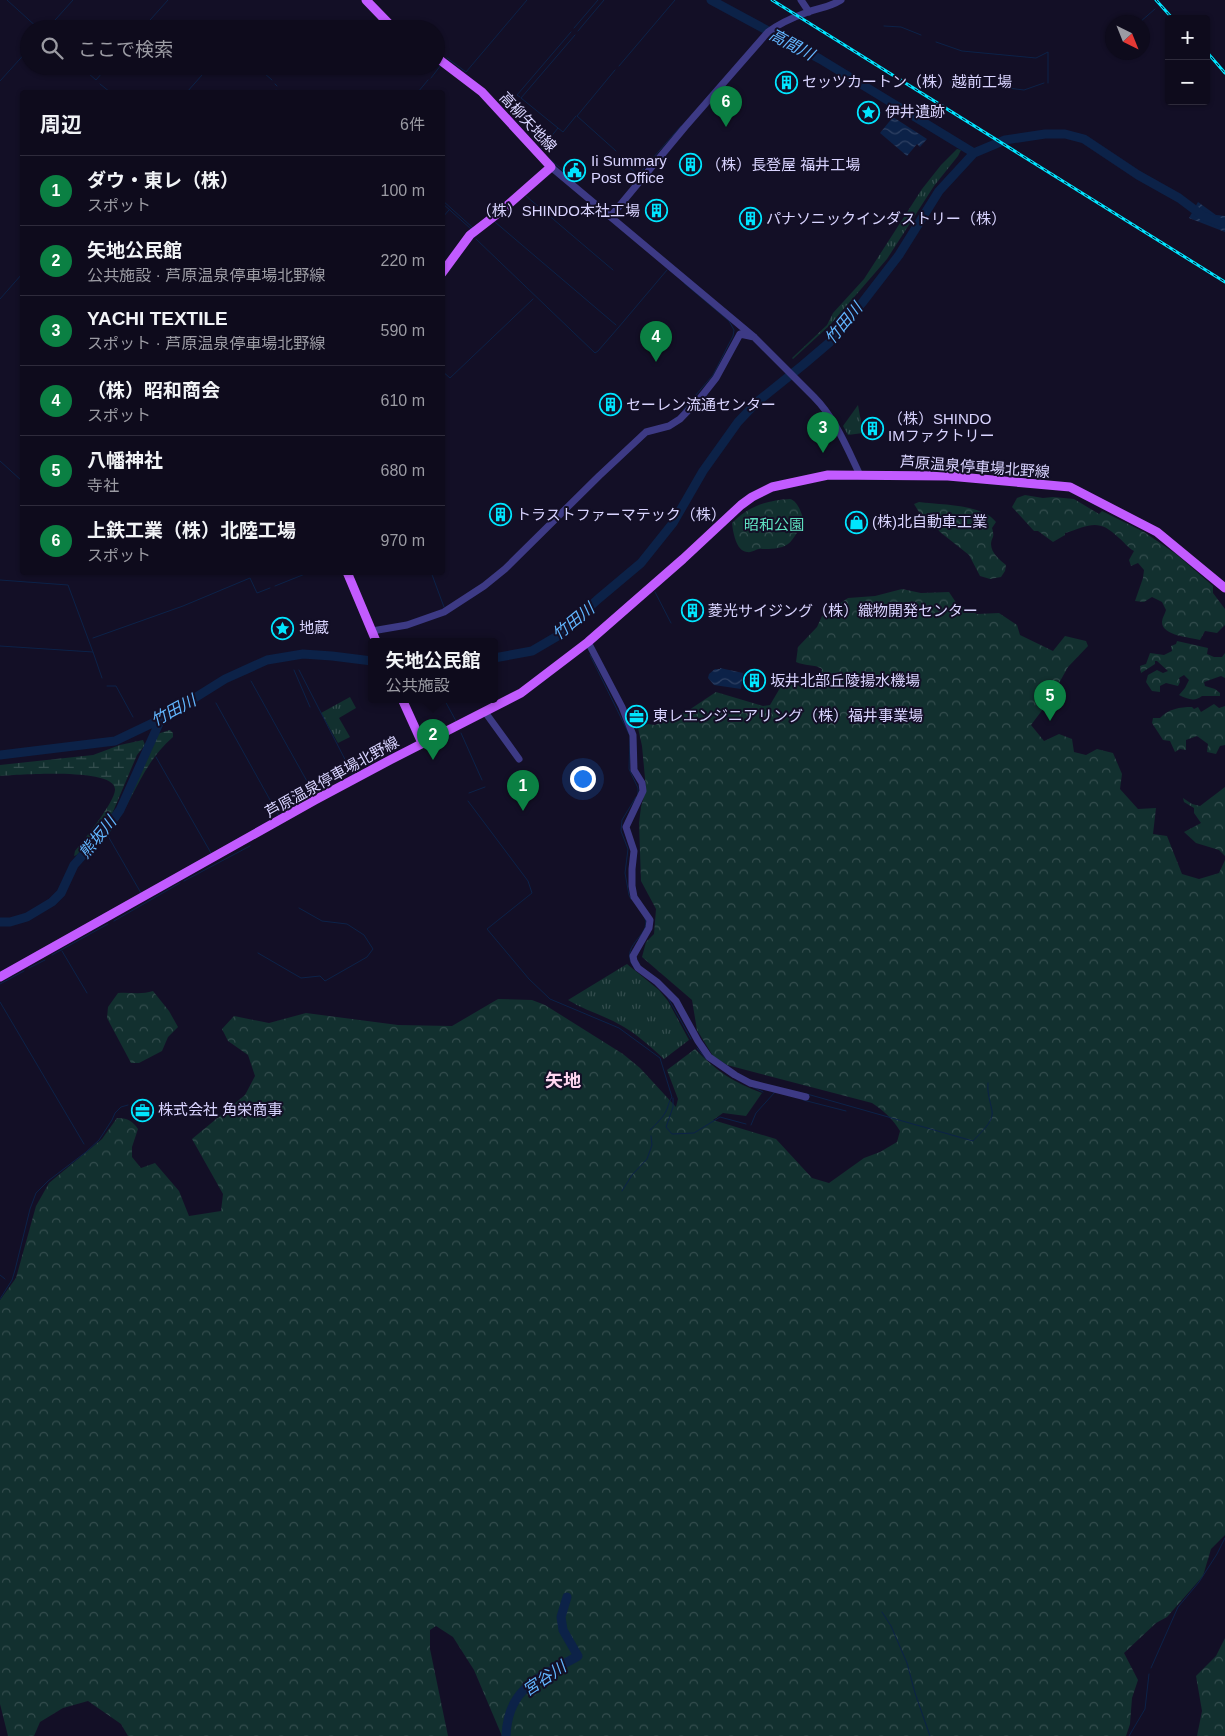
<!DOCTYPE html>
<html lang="ja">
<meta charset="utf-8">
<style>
body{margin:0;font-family:Arial,"Noto Sans JP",sans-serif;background:#171425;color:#f1f3f6}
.controls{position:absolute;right:15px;top:15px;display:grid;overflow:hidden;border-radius:5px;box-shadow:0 1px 4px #0004}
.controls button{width:45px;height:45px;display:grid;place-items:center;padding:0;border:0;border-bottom:1px solid #2e2b3b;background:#0e0b1c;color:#f1f3f6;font:25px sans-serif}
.compass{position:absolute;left:1105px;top:15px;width:45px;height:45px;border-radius:50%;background:#0e0b1c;box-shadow:0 1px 4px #0004;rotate:137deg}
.you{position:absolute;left:582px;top:778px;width:18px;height:18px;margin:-12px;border:4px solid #fff;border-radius:50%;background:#1a73e8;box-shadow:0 0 0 8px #1a73e833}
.badge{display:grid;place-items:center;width:32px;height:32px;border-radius:50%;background:#0b8043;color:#fff;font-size:16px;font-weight:700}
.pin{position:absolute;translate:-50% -41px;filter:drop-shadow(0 1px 2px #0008)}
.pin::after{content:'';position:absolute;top:26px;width:18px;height:15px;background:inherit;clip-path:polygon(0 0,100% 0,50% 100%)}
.popup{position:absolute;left:368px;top:638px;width:130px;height:65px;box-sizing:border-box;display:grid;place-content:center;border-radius:5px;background:#0e0b1c;filter:drop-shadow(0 1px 4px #0005);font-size:16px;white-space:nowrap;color:#9b9ba3}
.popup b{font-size:19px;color:#f1f3f6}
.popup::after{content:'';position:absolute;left:50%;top:100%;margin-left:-10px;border:10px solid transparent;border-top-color:#0e0b1c}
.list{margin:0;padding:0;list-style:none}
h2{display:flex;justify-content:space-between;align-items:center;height:65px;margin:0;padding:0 20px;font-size:21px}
h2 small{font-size:16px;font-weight:400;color:#9b9ba3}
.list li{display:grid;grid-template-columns:32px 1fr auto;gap:15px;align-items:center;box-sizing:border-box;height:70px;padding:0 20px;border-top:1px solid #2e2b3b}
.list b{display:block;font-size:19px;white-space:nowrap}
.list p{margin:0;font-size:16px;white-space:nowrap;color:#9b9ba3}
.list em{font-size:16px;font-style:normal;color:#9b9ba3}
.icon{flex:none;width:28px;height:28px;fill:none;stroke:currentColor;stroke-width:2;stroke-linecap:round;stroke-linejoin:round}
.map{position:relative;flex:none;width:1225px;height:1736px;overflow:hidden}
.search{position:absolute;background:#0e0b1c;box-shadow:0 1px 4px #0004;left:20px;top:20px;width:425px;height:55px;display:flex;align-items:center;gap:12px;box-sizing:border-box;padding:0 18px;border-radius:28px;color:#9b9ba3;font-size:19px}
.panel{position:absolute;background:#0e0b1c;box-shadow:0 1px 4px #0004;left:20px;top:90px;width:425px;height:485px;border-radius:5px}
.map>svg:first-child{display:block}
.grass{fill:url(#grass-tufts)}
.forest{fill:url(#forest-crowns)}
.wetland{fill:url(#wetland-marsh)}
.water{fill:url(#water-waves)}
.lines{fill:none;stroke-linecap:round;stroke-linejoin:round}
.stream{stroke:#0c2248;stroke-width:1}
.river{stroke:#0c2248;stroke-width:9}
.minor{stroke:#3d3a85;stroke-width:7}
.major{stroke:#c25bff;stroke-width:9}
.rail-casing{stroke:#00e5ff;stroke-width:3}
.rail{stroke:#130f26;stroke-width:1;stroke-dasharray:4;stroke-linecap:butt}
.labels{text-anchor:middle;stroke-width:4;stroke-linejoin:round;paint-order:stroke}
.poi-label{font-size:15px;fill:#d9d4ff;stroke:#130f26;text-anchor:start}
.street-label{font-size:15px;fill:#d9d4ff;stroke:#130f26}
.park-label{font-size:15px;fill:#5fe0c0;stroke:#130f26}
.water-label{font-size:16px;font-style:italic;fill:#62b6ff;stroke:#130f26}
.quarter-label{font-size:18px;font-weight:bold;fill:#ffd6f0;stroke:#130f26}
</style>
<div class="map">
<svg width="1225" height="1736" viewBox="0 0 1225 1736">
<defs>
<pattern id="grass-tufts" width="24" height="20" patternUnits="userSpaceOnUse" patternTransform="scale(1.25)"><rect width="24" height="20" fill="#12302f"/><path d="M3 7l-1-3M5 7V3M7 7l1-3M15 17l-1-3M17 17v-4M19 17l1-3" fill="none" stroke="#344d4e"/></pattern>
<pattern id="forest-crowns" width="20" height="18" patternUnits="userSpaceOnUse" patternTransform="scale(1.25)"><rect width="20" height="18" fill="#12302f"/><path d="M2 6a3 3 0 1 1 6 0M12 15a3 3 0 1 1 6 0" fill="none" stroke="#344d4e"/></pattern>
<pattern id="wetland-marsh" width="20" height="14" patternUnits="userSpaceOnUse" patternTransform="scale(1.25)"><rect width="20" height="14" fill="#12302f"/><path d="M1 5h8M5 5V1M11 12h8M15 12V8" fill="none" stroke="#344d4e"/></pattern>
<pattern id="water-waves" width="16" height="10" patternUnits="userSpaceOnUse" patternTransform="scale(1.25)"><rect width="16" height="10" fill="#0c2248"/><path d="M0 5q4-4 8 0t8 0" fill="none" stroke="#2f4163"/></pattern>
</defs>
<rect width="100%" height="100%" fill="#130f26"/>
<path class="grass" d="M957,149L961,150L958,156L934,186L887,259L830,325L793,359L792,358L827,325L833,313L864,279L922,189L941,165Z
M858,405L863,433L848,435L843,426Z
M350,697L356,708L339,718L350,737L338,743L321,713Z
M627,964L659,990L668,1001L689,1040L664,1059C651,1047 639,1036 624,1027C606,1016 586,1011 568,1000Z"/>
<path class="forest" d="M1025,495L1043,498L1053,497L1074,499L1099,514L1102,511L1144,532L1176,554L1213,586V593L1225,609V625L1217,633L1205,631L1200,640C1190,637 1162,636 1162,622C1162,618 1165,614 1166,610L1162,602L1152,597L1144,602L1135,601L1143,578L1144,570L1138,563L1131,566L1129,560L1134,551C1128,548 1124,542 1119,538C1098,517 1089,526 1065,533V535L1053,542L1038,531H1034L1012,507L1017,498Z
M790,499C798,501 802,514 804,522C800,527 793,541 788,544C781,549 770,549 762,549C757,548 753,553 747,552C736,551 733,532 732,523C748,506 768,500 790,499Z
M919,502C941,505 982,504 996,522L992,528C995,538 992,536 991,544C991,553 1000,560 1006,565L1005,571L1001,577L990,579L980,576L969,555L940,532L932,522L927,521L926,516L919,512L914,504Z
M902,589L921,593L949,592L957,604L977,614L999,613L1017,625L1020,635L1053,651L1065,636L1086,641L1088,646L1068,667L1049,701L1031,725L1044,741L1059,734L1072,739L1074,752L1086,755L1097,749L1113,753L1122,774L1120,789L1138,809L1156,808L1153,834L1167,836L1182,874L1199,879L1219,873L1225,860V1535L1211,1549L1203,1576L1167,1617L1156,1623L1124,1653L1138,1680L1132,1698L1130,1724L1126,1736H502L474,1670L453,1637L436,1626L430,1630V1649L448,1736H128L121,1724L88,1701L63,1708L40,1722L34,1736H8L0,1704V1300L16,1278L36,1206L49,1183L102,1139L117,1118C127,1118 133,1121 138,1129L132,1147V1157L141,1168L155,1163L179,1191L189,1216L221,1211L223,1194L192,1139L245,1095L255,1076L248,1055L228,1041L222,1029L234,1016L269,1023L306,1013L398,1025L452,1026L498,999L532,1000L545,1005L623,1054L640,1068L676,1107L678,1099L667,1070L695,1049C715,1070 734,1083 762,1093L746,1116L723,1113L713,1120L776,1139L812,1178L829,1183L864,1158L880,1152L897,1142L900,1131C893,1119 884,1111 872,1103L727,1065L713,1056L697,1030L692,1000L642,957L646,942L654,934L656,909L641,881L639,823L641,807L646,789L642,746L638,728L648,724L655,725L689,710L716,692L763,706L770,705L780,688L794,684L804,688H814L818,685L822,669C815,664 804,666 796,662L798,647L817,627L822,616L833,608L848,598L875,596Z
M1177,641L1208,648L1207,654L1214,657H1222L1225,653V678L1221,676L1204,682L1205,686L1215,689L1220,693V696H1202C1195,702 1187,699 1179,695L1185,688L1189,680L1184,675L1179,678L1180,682L1178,686L1166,683L1160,686V692L1152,691L1146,682L1148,675L1157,670L1163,673L1168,671L1157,661H1155V664L1141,673L1140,666L1146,664L1150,653L1164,655L1172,651L1171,646L1176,644Z
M1214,704L1219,708L1225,706V745L1220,746L1216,754L1207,752L1208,744L1197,736L1186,740V750L1180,749L1175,752L1170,741L1163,740L1152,723L1153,718H1160C1168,709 1180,707 1192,707L1194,709L1198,707L1201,712Z
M1225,787V856L1219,850L1196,843L1184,832L1201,823L1194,813V808L1184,802L1183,798L1192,804L1200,806Z
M153,991L169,1011L178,1027L168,1037L162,1051L139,1063H131L107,1018L108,1007L118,993C130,992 141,995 153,991Z
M1225,1638V1736H1197L1202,1711L1196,1676L1216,1656Z"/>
<path class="wetland" d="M170,730L173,733V737C151,756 142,777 129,801C124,812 117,821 111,831L108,833L109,827L126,801L155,738L157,734Z
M143,740L145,745L137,755L112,814L77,855L74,856L75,851C84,840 114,803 115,790C117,767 16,775 0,776V765L93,755L120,745Z"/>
<path class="water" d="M893,117L927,139L920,147L917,144L907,156L880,133Z
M1198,202L1216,215L1225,216V232L1189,218Z
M720,668L743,673L741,689L714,685L708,678L709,674L715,669H720Z"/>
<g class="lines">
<path class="stream" d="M7,0L39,29
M1140,22L1155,9
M884,26L901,27L921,35
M574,28L598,0
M47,29L73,0
M142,29L168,0
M578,31L604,0
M936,42L962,51L1036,58L1048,52V83
M447,58L466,72L527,0
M80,66L96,80L108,66
M256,66L272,80
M619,66L675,0
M615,70L577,116L616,151
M431,78L441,65
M0,81L29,49
M950,82L996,87
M100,84L110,92
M275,84L277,86
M1000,87L1024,90L1044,83
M187,92L210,66
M276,92V90
M418,92L428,80
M520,97L517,95L571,32
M558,128L521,98L575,35
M541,149L558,128L563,132L576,116
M547,157L564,171
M619,158L638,175L681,126
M526,196L613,270
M442,200L473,228
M442,203L471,229
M442,218L449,210
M495,222L616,325
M476,239L595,353L598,351L618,328
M0,299L22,274
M618,328L667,270
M442,371L450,378L533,299
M683,410L713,375L733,336L734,330L729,321L684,283
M0,461L22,481
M431,572L444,607
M0,580L68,585L93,652
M275,586L310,572
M655,592L671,623
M93,638L183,606L250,578L257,593L270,588
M0,646L93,652L102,678
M590,655L630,736L629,769L638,788V794
M294,670L310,707
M299,670L353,775
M251,681L313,792
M107,686H116L133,717
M444,699L456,721
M216,703L279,816
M461,733L482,780
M156,757L211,853
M469,793L485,787
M468,801L528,881L532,893L487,929L529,979L550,999L619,1028L660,1058L672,1097C669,1101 669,1104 667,1109C664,1117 656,1124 650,1130
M108,836L141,893
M184,881L250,846
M631,899L629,895L625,873L628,849L621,831L622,820L636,797
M114,921L180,883
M62,951L87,993
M258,953L301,978L320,976L325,981L367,957L373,949L364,935L347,924L322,921L299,908
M52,955L108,924
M29,968L45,960
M635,969C616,945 652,937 645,918
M0,984L24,971
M668,998L691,1039
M0,1002L84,1144
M697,1048L706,1059L711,1062
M753,1087L763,1092
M807,1094L973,1141C980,1133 994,1122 992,1111C990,1100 987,1093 988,1083
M673,1098V1107L666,1127L672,1134L694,1133L720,1117L746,1124
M803,1100L846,1111
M751,1125L756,1113L775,1092
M622,1191L632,1175L647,1159L652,1145L651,1136
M0,1275L5,1279
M0,1299L12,1280L15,1270L30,1209L36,1193L48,1181L86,1152L99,1140L112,1120L115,1113L121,1107L128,1105
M882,1612L891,1626L907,1663L915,1693L930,1736
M1151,1668L1178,1607L1199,1582L1217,1554L1225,1538
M1129,1736L1145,1709L1149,1674"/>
<path class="river" d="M711,0L820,59L974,153
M494,658L532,651L561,634L597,600L641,563L673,523L703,471L738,422L757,402L803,365L830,342L862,303L899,255L939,191L974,153L1005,140L1045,134H1065L1084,139L1138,175L1179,198L1203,216L1225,224
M0,755L115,741L161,719L225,679L267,660L303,654L332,656L372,661
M0,922H10L27,917L52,902L61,893L74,865L107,828L120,810L161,719
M506,1736C508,1686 540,1678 578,1656L563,1630L561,1617L567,1597"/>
<path class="minor" d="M801,0L809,12
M551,167L754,337L814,397C835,418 847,448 860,475
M611,216L685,127L768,32C780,23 794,17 808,12C821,7 828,8 841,0
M372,631L407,625L444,612L484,586L505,569L599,476L646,432L669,426L680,419L701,397L716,378L740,334L754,337
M588,642L622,707L633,735L634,770L642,783L643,791L626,827L634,851L632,869V886L634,897L650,920L649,928L633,956L634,961L638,968L657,982L676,1001L698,1041L709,1057L735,1075L750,1083L806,1097
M485,712L519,759"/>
<path class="major" d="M366,0L394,29
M436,57L482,92L551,167L501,211L470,235L442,273
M347,572L376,641
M402,699L422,743
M0,977L315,800L390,760L521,693L588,642L683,559L741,505L752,497L772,487L828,475L948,476L1070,487L1157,532L1225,588"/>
<defs>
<path id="rail" d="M772,0L1225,282
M1156,0L1173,19
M1206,51L1225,73"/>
</defs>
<use href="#rail" class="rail-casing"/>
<use href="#rail" class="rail"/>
</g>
<defs>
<symbol id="building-ring" viewBox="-11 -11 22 22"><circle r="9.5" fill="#130f26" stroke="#00e5ff" stroke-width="1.5"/><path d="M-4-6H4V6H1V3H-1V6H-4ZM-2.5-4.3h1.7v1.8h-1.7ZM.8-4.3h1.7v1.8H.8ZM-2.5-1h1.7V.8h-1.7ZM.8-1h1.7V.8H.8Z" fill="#00e5ff"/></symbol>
<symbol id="sight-ring" viewBox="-11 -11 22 22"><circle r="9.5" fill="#130f26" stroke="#00e5ff" stroke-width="1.5"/><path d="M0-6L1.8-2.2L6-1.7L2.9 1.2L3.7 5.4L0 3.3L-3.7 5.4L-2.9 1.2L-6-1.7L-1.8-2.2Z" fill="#00e5ff"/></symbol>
<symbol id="civic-ring" viewBox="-11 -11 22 22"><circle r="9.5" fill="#130f26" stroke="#00e5ff" stroke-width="1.5"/><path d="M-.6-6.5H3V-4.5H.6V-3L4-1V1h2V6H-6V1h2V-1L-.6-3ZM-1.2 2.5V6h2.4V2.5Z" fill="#00e5ff"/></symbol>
<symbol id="shop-ring" viewBox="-11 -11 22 22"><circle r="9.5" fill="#130f26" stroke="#00e5ff" stroke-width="1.5"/><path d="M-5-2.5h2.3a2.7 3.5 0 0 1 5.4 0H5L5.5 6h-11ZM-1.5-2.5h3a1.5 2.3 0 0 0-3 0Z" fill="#00e5ff"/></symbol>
<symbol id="office-ring" viewBox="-11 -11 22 22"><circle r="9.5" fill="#130f26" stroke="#00e5ff" stroke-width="1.5"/><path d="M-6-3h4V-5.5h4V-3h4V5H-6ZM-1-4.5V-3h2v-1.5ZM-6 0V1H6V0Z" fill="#00e5ff"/></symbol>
</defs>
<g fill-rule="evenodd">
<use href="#building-ring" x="774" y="70" width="25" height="25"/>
<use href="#sight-ring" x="856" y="100" width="25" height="25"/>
<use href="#building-ring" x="678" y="152" width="25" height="25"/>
<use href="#civic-ring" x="562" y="158" width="25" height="25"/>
<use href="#building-ring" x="644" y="198" width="25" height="25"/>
<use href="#building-ring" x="738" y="206" width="25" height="25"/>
<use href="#building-ring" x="598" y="392" width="25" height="25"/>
<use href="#building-ring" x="860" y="416" width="25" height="25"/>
<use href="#building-ring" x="488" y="502" width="25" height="25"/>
<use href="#shop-ring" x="844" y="510" width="25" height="25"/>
<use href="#building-ring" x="680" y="598" width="25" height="25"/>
<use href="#sight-ring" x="270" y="616" width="25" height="25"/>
<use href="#building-ring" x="742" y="668" width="25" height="25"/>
<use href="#office-ring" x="624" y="704" width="25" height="25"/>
<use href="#office-ring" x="130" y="1098" width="25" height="25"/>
</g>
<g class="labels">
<g class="poi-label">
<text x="802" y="87">セッツカートン（株）越前工場</text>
<text x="885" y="117">伊井遺跡</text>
<text x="591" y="166">Ii Summary<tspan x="591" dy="17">Post Office</tspan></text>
<text x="706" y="170">（株）長登屋 福井工場</text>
<text x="640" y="216" text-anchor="end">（株）SHINDO本社工場</text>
<text x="766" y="224">パナソニックインダストリー（株）</text>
<text x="626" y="410">セーレン流通センター</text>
<text x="888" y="424">（株）SHINDO<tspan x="888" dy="17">IMファクトリー</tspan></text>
<text x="516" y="520">トラストファーマテック（株）</text>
<text x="872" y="527">(株)北自動車工業</text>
<text x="708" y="616">菱光サイジング（株）織物開発センター</text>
<text x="299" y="633">地蔵</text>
<text x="770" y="686">坂井北部丘陵揚水機場</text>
<text x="653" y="721">東レエンジニアリング（株）福井事業場</text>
<text x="158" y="1115">株式会社 角栄商事</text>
</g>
<g class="street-label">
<text transform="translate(528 122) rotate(47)" y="5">高柳矢地線</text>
<text transform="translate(975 467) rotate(4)" y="5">芦原温泉停車場北野線</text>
<text transform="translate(332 777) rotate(-29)" y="5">芦原温泉停車場北野線</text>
</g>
<g class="park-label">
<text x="774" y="530">昭和公園</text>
</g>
<g class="water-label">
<text transform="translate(792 44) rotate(28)" y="6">高間川</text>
<text transform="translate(843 323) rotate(-50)" y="6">竹田川</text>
<text transform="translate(573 621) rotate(-39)" y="6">竹田川</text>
<text transform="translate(173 710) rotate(-28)" y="6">竹田川</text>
<text transform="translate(97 837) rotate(-51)" y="6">熊坂川</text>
<text transform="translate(544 1678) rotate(-34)" y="6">宮谷川</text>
</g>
<g class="quarter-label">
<text x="563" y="1087">矢地</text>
</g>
</g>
</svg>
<div class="controls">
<button>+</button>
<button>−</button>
</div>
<svg class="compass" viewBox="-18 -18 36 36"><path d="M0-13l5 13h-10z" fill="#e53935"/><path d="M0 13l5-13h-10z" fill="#9b9ba3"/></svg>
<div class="you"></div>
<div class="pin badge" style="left:523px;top:811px">1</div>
<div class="pin badge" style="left:433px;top:760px">2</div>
<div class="popup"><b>矢地公民館</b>公共施設</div>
<div class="pin badge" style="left:823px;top:453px">3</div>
<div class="pin badge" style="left:656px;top:362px">4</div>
<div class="pin badge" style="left:1050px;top:721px">5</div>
<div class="pin badge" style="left:726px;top:127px">6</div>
<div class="search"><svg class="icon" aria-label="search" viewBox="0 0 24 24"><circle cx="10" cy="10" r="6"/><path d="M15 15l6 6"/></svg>ここで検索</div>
<section class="panel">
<h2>周辺<small>6件</small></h2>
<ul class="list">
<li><span class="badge">1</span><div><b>ダウ・東レ（株）</b><p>スポット</p></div><em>100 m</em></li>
<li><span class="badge">2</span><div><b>矢地公民館</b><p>公共施設 · 芦原温泉停車場北野線</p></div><em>220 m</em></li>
<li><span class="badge">3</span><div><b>YACHI TEXTILE</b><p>スポット · 芦原温泉停車場北野線</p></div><em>590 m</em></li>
<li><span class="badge">4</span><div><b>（株）昭和商会</b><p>スポット</p></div><em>610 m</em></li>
<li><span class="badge">5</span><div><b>八幡神社</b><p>寺社</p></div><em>680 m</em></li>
<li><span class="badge">6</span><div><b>上鉄工業（株）北陸工場</b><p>スポット</p></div><em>970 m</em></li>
</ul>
</section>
</div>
